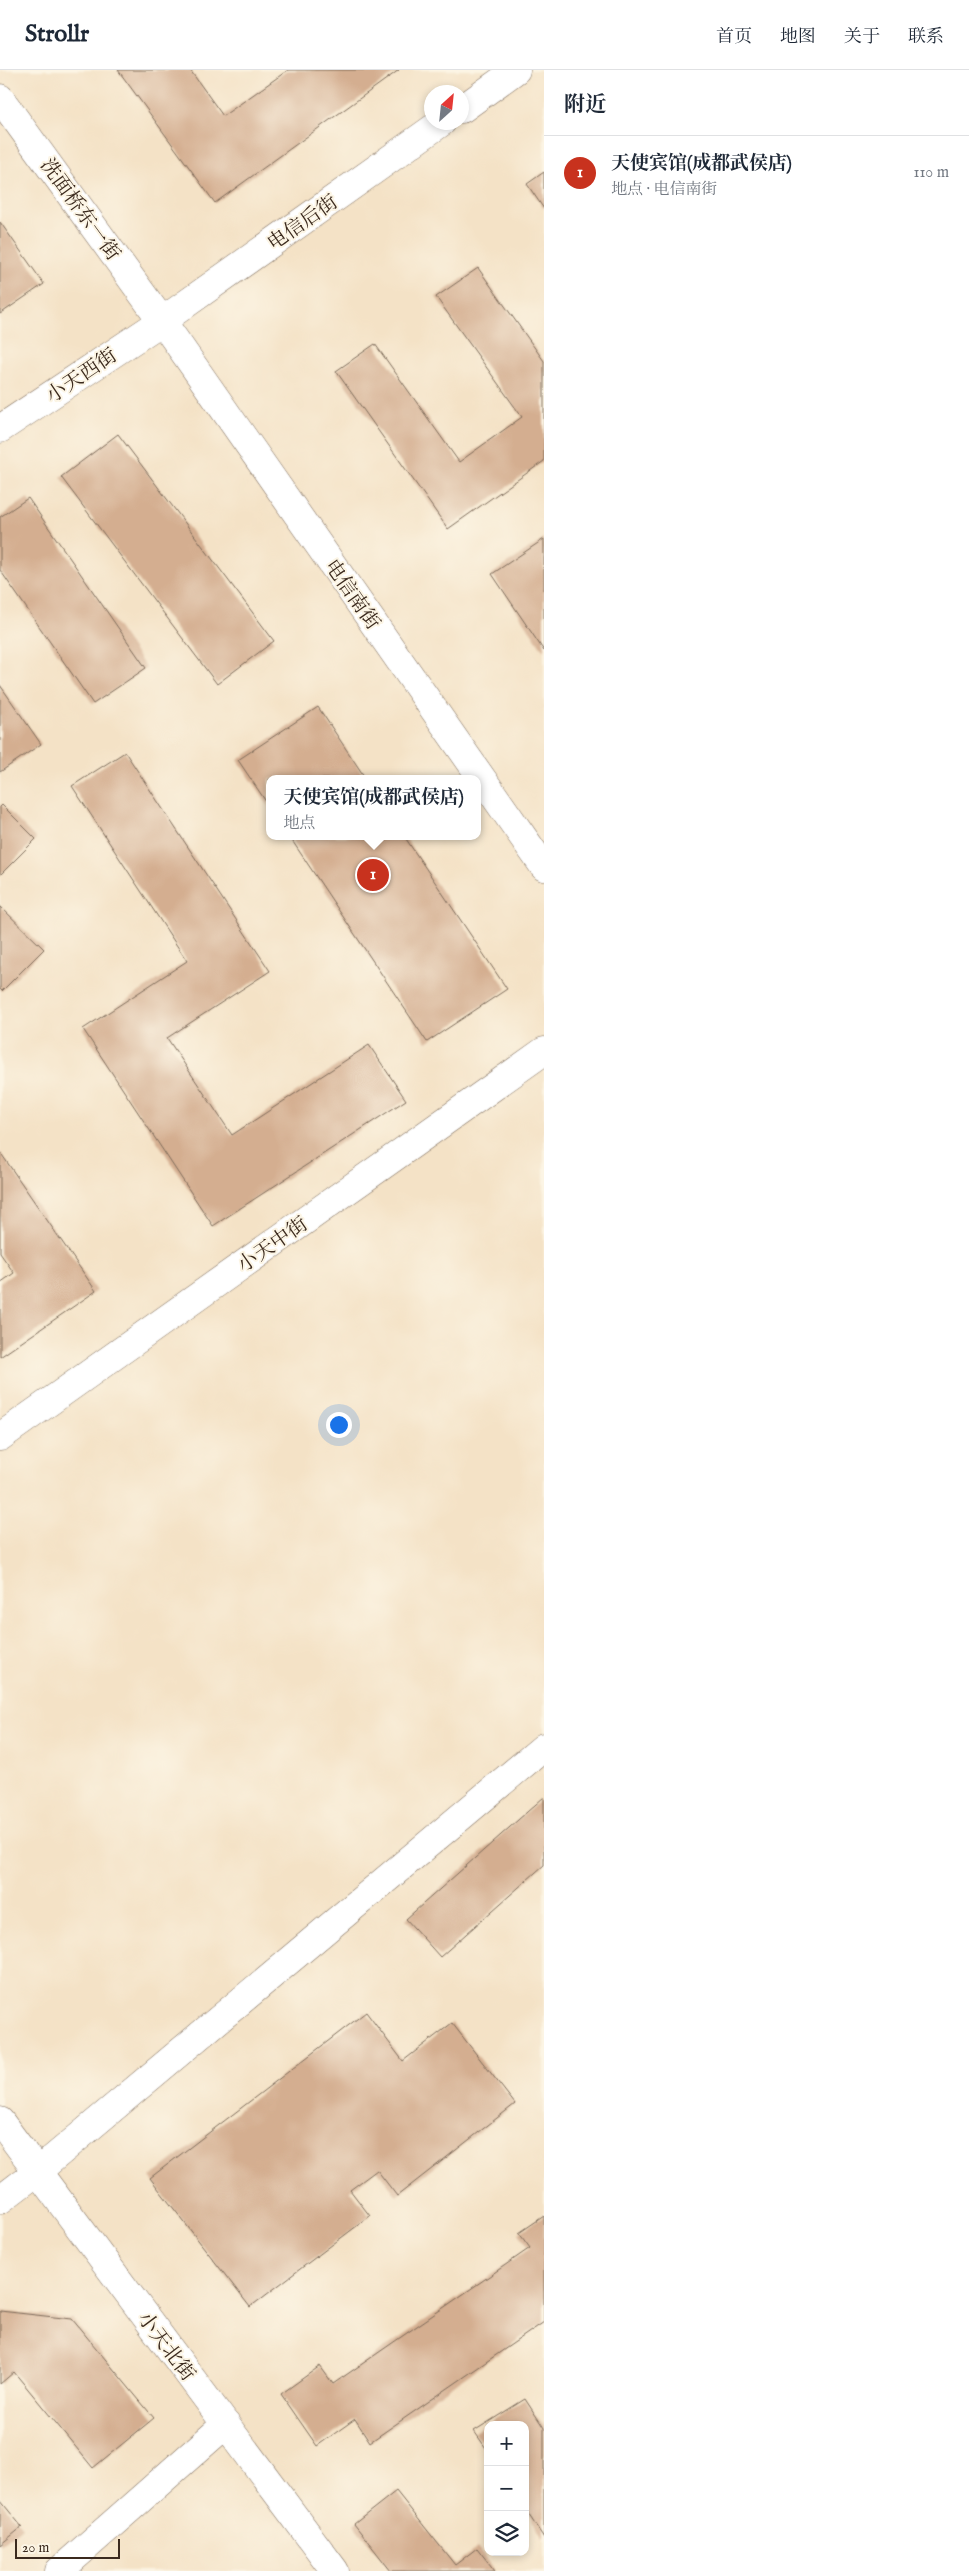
<!DOCTYPE html>
<html lang="zh">
<meta charset="utf-8">
<style>
body{margin:0;font-family:"IM FELL English","Noto Serif SC",serif;background:#f2f2f3;color:#1f2937}
.controls{position:absolute;right:15px;bottom:15px;display:grid;overflow:hidden;border-radius:10px;box-shadow:0 2px 8px #0003}
.controls button{width:45px;height:45px;display:grid;place-items:center;padding:0;border:0;border-bottom:1px solid #e0e1e3;background:#fff;color:#1f2937;font:25px sans-serif}
.compass{position:absolute;left:424px;top:15px;width:45px;height:45px;border-radius:50%;background:#fff;box-shadow:0 2px 8px #0003;rotate:27deg}
.scale{position:absolute;left:15px;bottom:12px;width:105px;box-sizing:border-box;padding-left:5px;border:2px solid #3b2a1e;border-top:0;font-size:14px;line-height:18px;white-space:nowrap;color:#3b2a1e;-webkit-text-stroke:4px #fcf5e5;paint-order:stroke}
.you{position:absolute;left:338px;top:1354px;width:18px;height:18px;margin:-12px;border:4px solid #fff;border-radius:50%;background:#1a73e8;box-shadow:0 0 0 8px #1a73e833}
.badge{display:grid;place-items:center;width:32px;height:32px;border-radius:50%;background:#c8321e;color:#fff;font-size:16px;font-weight:700}
.pin{position:absolute;translate:-50% -50%;border:2px solid #fff;box-shadow:0 1px 5px #0006}
.popup{position:absolute;left:266px;top:705px;width:215px;height:65px;box-sizing:border-box;display:grid;place-content:center;border-radius:10px;background:#fff;filter:drop-shadow(0 1px 4px #0005);font-size:16px;white-space:nowrap;color:#747a83}
.popup b{font-size:19px;color:#1f2937}
.popup::after{content:'';position:absolute;left:50%;top:100%;margin-left:-10px;border:10px solid transparent;border-top-color:#fff}
.list{margin:0;padding:0;list-style:none}
h2{display:flex;justify-content:space-between;align-items:center;height:65px;margin:0;padding:0 20px;font-size:21px}
h2 small{font-size:16px;font-weight:400;color:#747a83}
.list li{display:grid;grid-template-columns:32px 1fr auto;gap:15px;align-items:center;box-sizing:border-box;height:75px;padding:0 20px;border-top:1px solid #e0e1e3}
.list b{display:block;font-size:19px;white-space:nowrap}
.list p{margin:0;font-size:16px;white-space:nowrap;color:#747a83}
.list em{font-size:16px;font-style:normal;color:#747a83}
.icon{flex:none;width:28px;height:28px;fill:none;stroke:currentColor;stroke-width:2;stroke-linecap:round;stroke-linejoin:round}
.map{position:relative;flex:none;width:544px;height:2501px;overflow:hidden}
header{display:flex;align-items:center;gap:30px;box-sizing:border-box;height:70px;padding:0 25px;background:#fff;border-bottom:1px solid #e0e1e3}
header strong{font-size:24px}
nav{display:flex;gap:28px;margin-inline-start:auto;font-size:18px}
main{display:flex}
aside{flex:1;background:#fff}
.map>svg:first-child{display:block}
.building{fill:#d4ae90}
.lines{fill:none;stroke-linecap:round;stroke-linejoin:round}
.minor-casing{stroke:#7c6a59;stroke-width:29}
.minor{stroke:#fff;stroke-width:28}
.labels{text-anchor:middle;stroke-width:4;stroke-linejoin:round;paint-order:stroke}
.street-label{font-size:20px;fill:#3b2a1e;stroke:#fcf5e5}
</style>
<header>
<strong>Strollr</strong>
<nav><a>首页</a><a>地图</a><a>关于</a><a>联系</a></nav>
</header>
<main>
<div class="map">
<svg width="544" height="2501" viewBox="0 0 544 2501">
<rect width="100%" height="100%" fill="#fcf5e5"/>
<filter id="ink" filterUnits="userSpaceOnUse"><feTurbulence type="fractalNoise" baseFrequency=".02" numOctaves="2"/><feDisplacementMap in="SourceGraphic" scale="10" xChannelSelector="R" yChannelSelector="G"/><feConvolveMatrix kernelMatrix="1 2 1 2 8 2 1 2 1" color-interpolation-filters="sRGB"/></filter>
<filter id="wash" filterUnits="userSpaceOnUse"><feTurbulence type="fractalNoise" baseFrequency=".0096" numOctaves="4" result="noise"/><feDisplacementMap in="SourceGraphic" scale="20" xChannelSelector="R" yChannelSelector="G"/><feGaussianBlur stdDeviation="1.12" result="paint"/><feColorMatrix in="noise" values="0 0 0 0 0 0 0 0 0 0 0 0 0 0 0 0 0 1.4 0 .05"/><feComposite in="paint" operator="in"/></filter>
<g filter="url(#wash)">
<rect width="100%" height="100%" fill="#f4e2c6"/>
<g id="blocks">
<path class="building" d="M118,0H190L223,46L288,0H399L215,133Z
M544,102V139L527,114Z
M0,152L44,214L0,244Z
M478,198L544,291V391L448,459L336,301L375,274L459,392L522,347L436,227Z
M118,364L274,571L217,614L61,407Z
M28,428L146,598L93,634L0,500V447Z
M544,469V581L492,504Z
M0,615L41,674L0,702Z
M318,637L366,709H269V736L238,690Z
M125,682L270,901L167,968L232,1065L369,975L406,1030L213,1156L83,959L187,891L72,716Z
M2,735L36,769L0,805V737Z
M289,766H404L507,919L427,972Z
M0,836L44,879L2,921L0,919Z
M0,1082L96,1221L0,1287V1213L14,1203L0,1183Z
M544,1727V1795L440,1887L406,1849Z
M366,1942L403,1991L452,1953L515,2034L397,2126L377,2100L350,2120L370,2146L250,2237L150,2108Z
M544,2146V2252L370,2372L355,2349L317,2376L281,2324L320,2296L333,2314L530,2178L519,2163Z
M0,2241L72,2249L154,2348L93,2398L14,2302L0,2314Z
M525,2329L544,2358V2468L525,2439V2355H488V2381L474,2361Z
M396,2421L455,2495L477,2478L495,2501H391L354,2454Z
M0,2430L22,2457L0,2475Z"/>
</g>
</g>
<g filter="url(#ink)">
<use href="#blocks" fill-opacity="0" stroke="#7c6a59" stroke-width="1"/>
<g class="lines">
<defs>
<path id="minor" d="M0,28L162,251L544,797
M462,39L516,0
M0,359L162,251L442,52
M0,1367L544,981
M0,2051L335,2501
M0,2130L38,2101L544,1677
M59,2501L226,2354"/>
</defs>
<use href="#minor" class="minor-casing"/>
<use href="#minor" class="minor"/>
</g>
</g>
<g class="labels">
<g class="street-label">
<text transform="translate(81 139) rotate(54)" y="7">洗面桥东一街</text>
<text transform="translate(302 152) rotate(-35)" y="7">电信后街</text>
<text transform="translate(81 305) rotate(-34)" y="7">小天西街</text>
<text transform="translate(353 524) rotate(55)" y="7">电信南街</text>
<text transform="translate(272 1174) rotate(-35)" y="7">小天中街</text>
<text transform="translate(167 2276) rotate(53)" y="7">小天北街</text>
</g>
</g>
</svg>
<div class="controls">
<button>+</button>
<button>−</button>
<button><svg class="icon" aria-label="layers" viewBox="0 0 24 24"><path d="M12 4l9 5-9 5-9-5zM3 14l9 5 9-5"/></svg></button>
</div>
<svg class="compass" viewBox="-18 -18 36 36"><path d="M0-13l5 13h-10z" fill="#e53935"/><path d="M0 13l5-13h-10z" fill="#747a83"/></svg>
<div class="scale">20 m</div>
<div class="you"></div>
<div class="pin badge" style="left:373px;top:805px">1</div>
<div class="popup"><b>天使宾馆(成都武侯店)</b>地点</div>
</div>
<aside>
<h2>附近<small></small></h2>
<ul class="list">
<li><span class="badge">1</span><div><b>天使宾馆(成都武侯店)</b><p>地点 · 电信南街</p></div><em>110 m</em></li>
</ul>
</aside>
</main>
